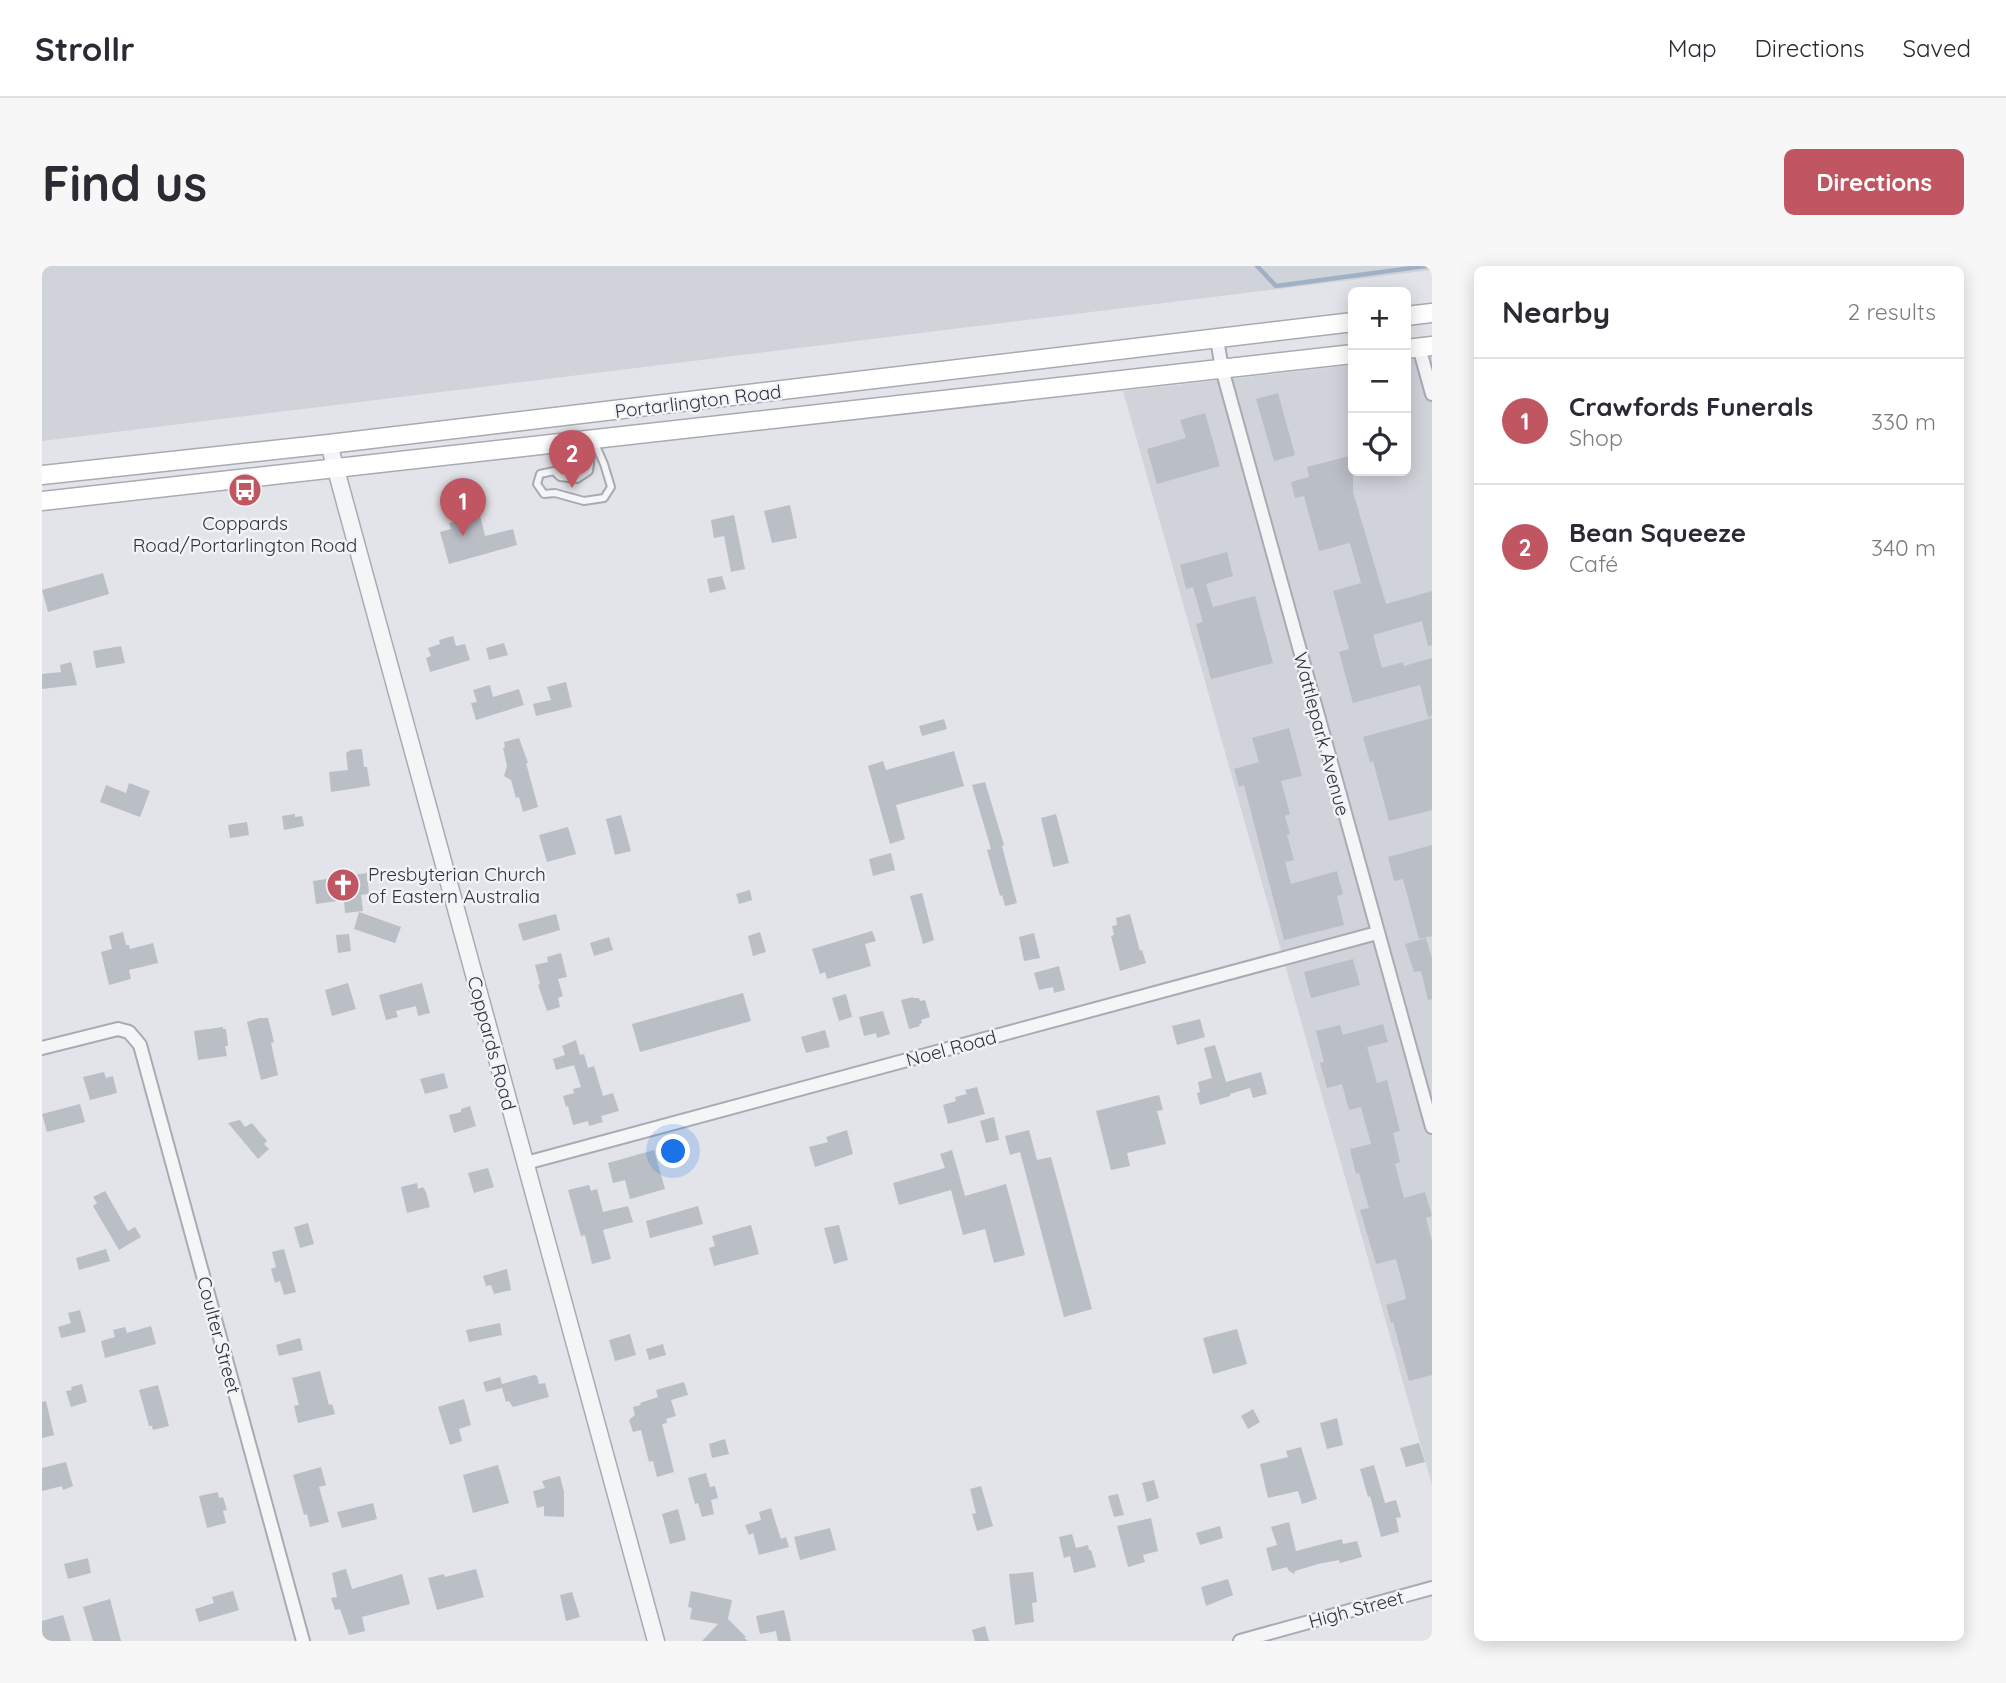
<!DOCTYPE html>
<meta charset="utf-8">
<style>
body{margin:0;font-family:Quicksand,sans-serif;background:#f7f7f7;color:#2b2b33}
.controls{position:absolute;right:21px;top:21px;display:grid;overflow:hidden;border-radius:10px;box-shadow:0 4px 18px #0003}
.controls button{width:63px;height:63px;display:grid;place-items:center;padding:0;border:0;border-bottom:2px solid #e1e1e2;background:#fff;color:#2b2b33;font:35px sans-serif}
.you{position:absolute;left:632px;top:886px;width:24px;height:24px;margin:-18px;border:5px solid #fff;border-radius:50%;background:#1a73e8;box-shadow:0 0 0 10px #1a73e833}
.badge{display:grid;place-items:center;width:46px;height:46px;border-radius:50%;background:#bf5662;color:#fff;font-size:23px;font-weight:700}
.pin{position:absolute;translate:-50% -58px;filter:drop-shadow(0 2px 4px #0008)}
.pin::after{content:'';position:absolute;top:37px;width:24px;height:21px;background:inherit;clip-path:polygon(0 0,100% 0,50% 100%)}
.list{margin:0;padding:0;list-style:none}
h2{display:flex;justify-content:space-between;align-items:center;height:91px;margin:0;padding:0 28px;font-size:30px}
h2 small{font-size:23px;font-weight:400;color:#7c7c81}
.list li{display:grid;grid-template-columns:46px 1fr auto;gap:21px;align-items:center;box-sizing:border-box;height:126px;padding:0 28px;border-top:2px solid #e1e1e2}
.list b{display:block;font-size:26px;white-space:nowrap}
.list p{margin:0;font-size:23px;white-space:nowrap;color:#7c7c81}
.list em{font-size:23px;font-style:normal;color:#7c7c81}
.icon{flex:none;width:38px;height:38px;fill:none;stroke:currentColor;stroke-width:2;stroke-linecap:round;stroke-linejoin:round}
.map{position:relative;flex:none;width:1390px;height:1375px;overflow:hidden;border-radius:10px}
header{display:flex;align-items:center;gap:42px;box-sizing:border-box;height:98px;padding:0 35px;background:#fff;border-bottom:2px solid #e1e1e2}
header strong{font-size:33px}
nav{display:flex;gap:38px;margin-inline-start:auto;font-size:24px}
.intro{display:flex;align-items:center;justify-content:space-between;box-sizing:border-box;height:168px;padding:0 42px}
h1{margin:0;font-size:49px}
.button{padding:18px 32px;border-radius:10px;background:#bf5662;color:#fff;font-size:24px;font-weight:700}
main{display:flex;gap:42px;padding:0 42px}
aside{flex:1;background:#fff;border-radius:10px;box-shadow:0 4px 18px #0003}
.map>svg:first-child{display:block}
.built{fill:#d0d3da}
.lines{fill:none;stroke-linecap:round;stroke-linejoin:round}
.stream{stroke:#a1b1c5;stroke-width:4.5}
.building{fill:#babec5}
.service-casing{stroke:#a8abb3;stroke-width:10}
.minor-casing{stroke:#a8abb3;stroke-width:16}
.tertiary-casing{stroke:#a8abb3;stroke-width:19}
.secondary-casing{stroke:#a8abb3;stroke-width:21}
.service{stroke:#f4f5f7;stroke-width:6}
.minor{stroke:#f4f5f7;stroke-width:12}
.tertiary{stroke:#f4f5f7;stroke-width:16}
.secondary{stroke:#fff;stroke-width:18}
.labels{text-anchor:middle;stroke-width:5;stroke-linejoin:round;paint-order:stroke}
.street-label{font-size:19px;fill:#2c323f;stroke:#f1f3f6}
.poi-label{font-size:19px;fill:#2c323f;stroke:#f1f3f6}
</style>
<header>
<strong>Strollr</strong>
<nav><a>Map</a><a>Directions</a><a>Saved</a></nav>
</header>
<div class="intro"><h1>Find us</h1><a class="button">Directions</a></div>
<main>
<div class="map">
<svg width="1390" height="1375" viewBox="0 0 1390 1375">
<rect width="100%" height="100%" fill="#e2e4e9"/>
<path class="built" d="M0,0H1390V4L0,175Z
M1390,91V1219L1081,125L1311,99V205H1364V94Z"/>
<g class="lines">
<path class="stream" d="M1215,0L1234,20L1384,0"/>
</g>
<path class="building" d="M1236,127L1253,189L1232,195L1214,133Z
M1163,147L1178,200L1115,218L1105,183L1144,172L1138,154Z
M1311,189V226L1344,338L1390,325V379L1386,380L1380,355L1331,369L1340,402L1361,396L1362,400L1390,392V450L1386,451L1378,419L1311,437L1297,386L1307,383L1291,325L1319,317L1308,277L1277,285L1262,230L1253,232L1249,216L1267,211L1265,201Z
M748,239L755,272L730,277L722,245Z
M438,249L443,270L471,263L475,279L407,298L398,266L409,263L407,257Z
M692,249L703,303L689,306L682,270L672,272L669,254Z
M1185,286L1191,310L1164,318L1171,341L1213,330L1231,397L1169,413L1154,358L1161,356L1151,321L1144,323L1138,299Z
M61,307L67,328L6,346L0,324Z
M680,310L684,323L668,327L665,313Z
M411,370L414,380L423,378L428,394L388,406L384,392L389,390L386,382L398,378L397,374Z
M462,377L466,389L447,394L444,382Z
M79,380L83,397L54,402L51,385Z
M29,396L35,419L0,423V408L19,406L18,399Z
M524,416L530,441L494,450L491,438L509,434L505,421Z
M448,419L451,431L477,423L482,439L434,454L429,437L435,436L431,424Z
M1390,452V544L1347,555L1331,495L1328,496L1321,471Z
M902,453L905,463L880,470L877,460Z
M1247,462L1260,510L1239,515L1248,548L1243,550L1248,568L1245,569L1252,594L1243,596L1249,618L1295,605L1301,628L1295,630L1302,659L1242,674L1202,519L1197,521L1192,503L1217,496L1210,472Z
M477,472L486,497H484L496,541L481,546L477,531L474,532L469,514L462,510L465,500L461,482L463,481L462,476Z
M320,483L322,501H325L328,520L289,526L287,506L306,504L304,487L309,484Z
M912,485L922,520L854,539L863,573L848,578L826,500L841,495L844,504Z
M943,516L962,579L960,580L975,637L963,640L960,629L958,630L945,584L949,583L930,519Z
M87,517L108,525L98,551L58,536L64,519L84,527Z
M253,548V551L260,550L262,560L242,564L240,550Z
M1014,548L1027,597L1011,601L999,552Z
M579,549L589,585L573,589L564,553Z
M205,556L207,569L188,572L186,559Z
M526,561L534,588L505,596L497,569Z
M1390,579V670L1377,673L1361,613L1352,615L1346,591Z
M849,587L853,604L831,610L827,593Z
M325,607L327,628L319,629L321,645L303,647L302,634L274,638L271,615Z
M708,624L710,634L697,638L694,628Z
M880,627L892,674L881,678L868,630Z
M317,646L359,661L353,677L312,663Z
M514,648L518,664L481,675L476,658Z
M1088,648L1098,685L1100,684L1104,697L1078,705L1069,670L1072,669L1070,660L1075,659L1074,652Z
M830,665L834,675L823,678L829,700L785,713L783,706L778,708L770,683Z
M81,666L84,679H87L88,683L111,677L116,697L87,704L89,713L67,719L59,686L70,683L67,670Z
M718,666L724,686L711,690L706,670Z
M992,667L998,692L982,695L977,671Z
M307,668L309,685L296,687L294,669Z
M567,671L571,684L552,690L548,677Z
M1384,672L1390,692V733L1386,734L1379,705L1372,706L1363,678Z
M519,687L525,711L516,713L521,730L516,732L518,741L505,745L496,719L498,718L493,699L506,696L505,691Z
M1311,693L1318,719L1269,732L1262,706Z
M1017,700L1023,724L1012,727L1011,721L997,724L992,707Z
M306,717L314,743L290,750L283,724Z
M380,717L388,747L376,750L374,740L354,745L356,751L344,754L337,729Z
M701,727L709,755L598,786L590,758Z
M804,728L810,751L797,755L790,732Z
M871,731V732H877L878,735L883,734L888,751L879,754L880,757L877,758L878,760L867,763L859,734Z
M841,745L848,768L835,772L834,767L822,770L817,751Z
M217,752H226L232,776L229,777L236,809L219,814L205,756Z
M1158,753L1163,771L1135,779L1130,760Z
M1341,758L1346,776L1325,781L1335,817L1345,814L1358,865L1351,867L1358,896L1353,898L1362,932L1383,926L1390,950L1384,952L1390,976V1109L1367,1115L1351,1056L1349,1057L1344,1039L1364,1033L1363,1027L1354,993L1334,998L1318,944L1327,942L1317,907L1314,908L1308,883L1329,878L1319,841L1307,844L1300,818L1285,822L1278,797L1282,796L1274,765L1298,759L1301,769Z
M181,761V763H184L186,780H183L185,790L156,794L152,765Z
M783,764L788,781L764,787L759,771Z
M534,774L538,789L542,788L546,802L552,800L561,830L571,827L577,845L559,850L561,856L547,860L546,855L531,859L526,840L524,841L521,830L532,827L531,823L539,821L532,799L514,804L511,793L523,789L520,780Z
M1173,779L1184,816L1219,806L1225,828L1211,832L1208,822L1188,828V830L1158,839L1155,827L1158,826L1156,816L1170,812L1162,782Z
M62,806L64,812L71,810L75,827L48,834L41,811Z
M402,807L406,822L383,828L378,813Z
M935,821L943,848L906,858L901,839L914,835L913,831L925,828L923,824Z
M1117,829L1121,844L1115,845L1124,878L1085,887L1088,900L1069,904L1054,845Z
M38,838L43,856L5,866L0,848Z
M428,840L434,860L412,867L407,849L419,846V843Z
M952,851L957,874L944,877L938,855Z
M198,854L203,861L210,857L225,875L222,878L227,883L216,893L186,857Z
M805,864L811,888L773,901L767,881L786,876L784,871Z
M987,864L995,894L1009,891L1050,1043L1022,1051L978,886L968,889L963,870Z
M612,884L623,923L588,933L583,914L571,917L566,897Z
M910,884L923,930L964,918L983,989L952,997L943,963L921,969L909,924L857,939L851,917L903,902L898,888Z
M446,902L452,921L432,927L426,907Z
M375,917L376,923L381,921L384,926L388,941L365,947L359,921Z
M547,919L549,925L555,923L561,946L586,940L591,956L561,964L569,993L550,998L543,969L539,970L526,924Z
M63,925L86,965L93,961L99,971L77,984L51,940L55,937L51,931Z
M656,940L661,958L608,972L604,955Z
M266,957L272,978L258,982L252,961Z
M709,959L717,988L672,1000L667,982L673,980L670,970Z
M797,959L806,994L792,998L782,962Z
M64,983L68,995L37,1004L34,992Z
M242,983L254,1026L242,1029L238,1015L233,1017L229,1003L234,1001L230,986Z
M465,1003L469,1024L452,1028L449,1019L444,1020L441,1010Z
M38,1044L44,1066L19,1072L16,1061L29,1057L26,1047Z
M458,1057L460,1069L427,1076L424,1064Z
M109,1060L114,1078L63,1092L59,1075L73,1071L71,1064L83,1061L85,1067Z
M1195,1063L1205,1098L1171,1108L1161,1072Z
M588,1068L594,1089L573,1095L567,1074Z
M258,1072L261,1084L237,1090L234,1079Z
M621,1078L624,1089L607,1094L604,1083Z
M278,1105L287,1139L290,1138L293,1148L256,1157L252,1140L257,1139L250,1112Z
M492,1109L495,1110L497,1118L503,1117L507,1131L471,1141L467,1135L464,1136L460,1122L444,1126L441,1116L458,1111L460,1118Z
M642,1116L646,1129L629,1134L634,1150L624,1153L625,1157L620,1158L632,1206L615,1211L611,1195L607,1196L599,1164L591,1166L587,1154L593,1149L591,1141L599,1139L598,1137L616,1131L614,1124Z
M40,1118L45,1136L29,1141L24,1125L30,1124L29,1121Z
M116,1119L127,1160L111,1164L110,1160H107L97,1124Z
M422,1133L429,1159L417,1163L420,1175L408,1179L396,1141Z
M4,1135L12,1169L0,1172V1136Z
M1211,1143L1218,1156L1206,1163L1199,1150Z
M1295,1152L1301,1179L1285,1183L1278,1157Z
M683,1173L687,1188L670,1192L667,1178Z
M1377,1177L1383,1196L1364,1201L1358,1182Z
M1259,1181L1275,1233L1260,1238L1256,1225L1226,1232L1218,1198L1246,1191L1244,1185Z
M24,1196L31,1220L21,1224L20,1220L0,1225V1202Z
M456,1199L467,1237L431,1247L421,1209Z
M1332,1199L1343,1237L1354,1234L1359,1251L1354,1252L1357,1266L1339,1271L1328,1230L1326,1231L1318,1203Z
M279,1201L284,1219L277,1221L287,1256L268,1261L265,1248L262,1249L251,1209Z
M664,1207L668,1221L673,1220L676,1232L669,1234L672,1248L660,1251L656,1237L653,1238L646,1212Z
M518,1210L522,1226V1251L502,1250V1240L495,1242L491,1225L503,1222L500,1215Z
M1112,1214L1117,1232L1105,1236L1100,1217Z
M939,1220L951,1260L935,1265L930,1248L934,1247L928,1223Z
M176,1226L177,1232L181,1231L185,1244L181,1245L184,1257L165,1262L157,1230Z
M1076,1228L1082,1249L1072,1251L1066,1230Z
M331,1237L335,1253L300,1262L295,1246Z
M729,1242L739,1273L744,1271L747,1281L717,1289L711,1267L707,1269L703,1259L719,1254L717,1246Z
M636,1243L644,1274L628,1278L620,1248Z
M1109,1252L1116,1285L1101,1289L1103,1296L1086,1301L1075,1260Z
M1247,1256L1254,1285L1300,1273L1301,1278L1315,1275L1320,1291L1298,1297L1297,1294L1276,1298L1253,1305L1252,1308L1246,1304L1245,1301L1230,1305L1224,1282L1235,1279L1229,1261Z
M1178,1260L1181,1272L1158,1279L1154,1267Z
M788,1262L794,1284L758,1294L752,1271Z
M1030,1268L1034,1282L1046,1279L1047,1284H1049L1054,1301L1032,1307L1028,1290L1022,1292L1017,1271Z
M46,1292L49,1307L26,1313L22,1298Z
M304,1303L310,1323L360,1308L368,1338L320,1351L323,1365L307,1369L298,1343L293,1344L289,1332L295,1331L290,1307Z
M434,1303L442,1331L395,1344L386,1312L402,1308L403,1311Z
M991,1306L995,1336L990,1337L992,1356L973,1359L967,1308Z
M1186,1313L1191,1329L1164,1340L1159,1321Z
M191,1325L197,1344L157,1356L153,1343L172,1337L170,1331Z
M649,1325L690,1334L686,1353L704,1371L702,1372L706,1375H660L676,1358L648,1353L650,1342L646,1341Z
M530,1326L538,1351L524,1355L518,1329Z
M68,1333L79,1375H51L41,1341Z
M742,1344L749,1375H736L734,1365L718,1368L714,1350Z
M21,1349L29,1375H0V1355Z
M943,1360L947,1375H933L930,1364Z"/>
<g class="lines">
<defs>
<path id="service" d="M551,173L562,198L569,221L562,232L542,235L513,227L502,228L495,218L498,208L512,205L518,211L535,213L547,205Z"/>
<path id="minor" d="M1175,73L1180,103L1390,861
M1377,81L1390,128
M0,782L76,763L87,766L98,779L261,1375
M484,897L1335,667
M1198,1375L1390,1322"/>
<path id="tertiary" d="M287,178L614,1375"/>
<path id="secondary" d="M1364,50L1390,47
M1364,83L1390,80
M0,209L287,178L1311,56
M0,235L1311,88"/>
</defs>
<use href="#service" class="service-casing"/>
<use href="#minor" class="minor-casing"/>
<use href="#tertiary" class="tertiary-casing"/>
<use href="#secondary" class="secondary-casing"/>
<use href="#service" class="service"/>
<use href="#minor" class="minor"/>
<use href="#tertiary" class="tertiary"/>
<use href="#secondary" class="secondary"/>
</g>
<defs>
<symbol id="bus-disc" viewBox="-11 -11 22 22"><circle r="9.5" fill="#bf5662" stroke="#f1f3f6"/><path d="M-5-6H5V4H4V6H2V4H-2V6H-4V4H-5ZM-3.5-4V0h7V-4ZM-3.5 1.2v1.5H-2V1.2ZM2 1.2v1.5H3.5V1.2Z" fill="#fff"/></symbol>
<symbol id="church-disc" viewBox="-11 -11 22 22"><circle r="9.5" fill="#bf5662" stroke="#f1f3f6"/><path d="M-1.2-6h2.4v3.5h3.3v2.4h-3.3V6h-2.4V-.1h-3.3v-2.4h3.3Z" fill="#fff"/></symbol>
</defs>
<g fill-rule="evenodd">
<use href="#bus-disc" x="184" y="205" width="38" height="38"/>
<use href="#church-disc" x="282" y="600" width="38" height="38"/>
</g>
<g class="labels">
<g class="street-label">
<text transform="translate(656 135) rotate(-7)" y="7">Portarlington Road</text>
<text transform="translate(1280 468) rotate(75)" y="7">Wattlepark Avenue</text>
<text transform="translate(450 777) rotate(75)" y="7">Coppards Road</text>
<text transform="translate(909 782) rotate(-15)" y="7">Noel Road</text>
<text transform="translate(177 1069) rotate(75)" y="7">Coulter Street</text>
<text transform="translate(1314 1343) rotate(-15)" y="7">High Street</text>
</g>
<g class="poi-label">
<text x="203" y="264">Coppards<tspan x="203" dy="22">Road/Portarlington Road</tspan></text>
<text x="326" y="615" text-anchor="start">Presbyterian Church<tspan x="326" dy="22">of Eastern Australia</tspan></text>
</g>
</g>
</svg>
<div class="controls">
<button>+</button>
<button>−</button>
<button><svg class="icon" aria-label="locate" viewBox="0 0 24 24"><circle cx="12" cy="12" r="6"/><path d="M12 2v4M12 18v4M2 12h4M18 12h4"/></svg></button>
</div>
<div class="you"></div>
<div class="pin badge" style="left:421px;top:270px">1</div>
<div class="pin badge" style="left:530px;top:222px">2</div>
</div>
<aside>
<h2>Nearby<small>2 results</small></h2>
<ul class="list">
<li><span class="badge">1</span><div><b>Crawfords Funerals</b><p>Shop</p></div><em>330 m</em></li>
<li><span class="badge">2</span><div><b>Bean Squeeze</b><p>Café</p></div><em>340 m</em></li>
</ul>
</aside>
</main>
